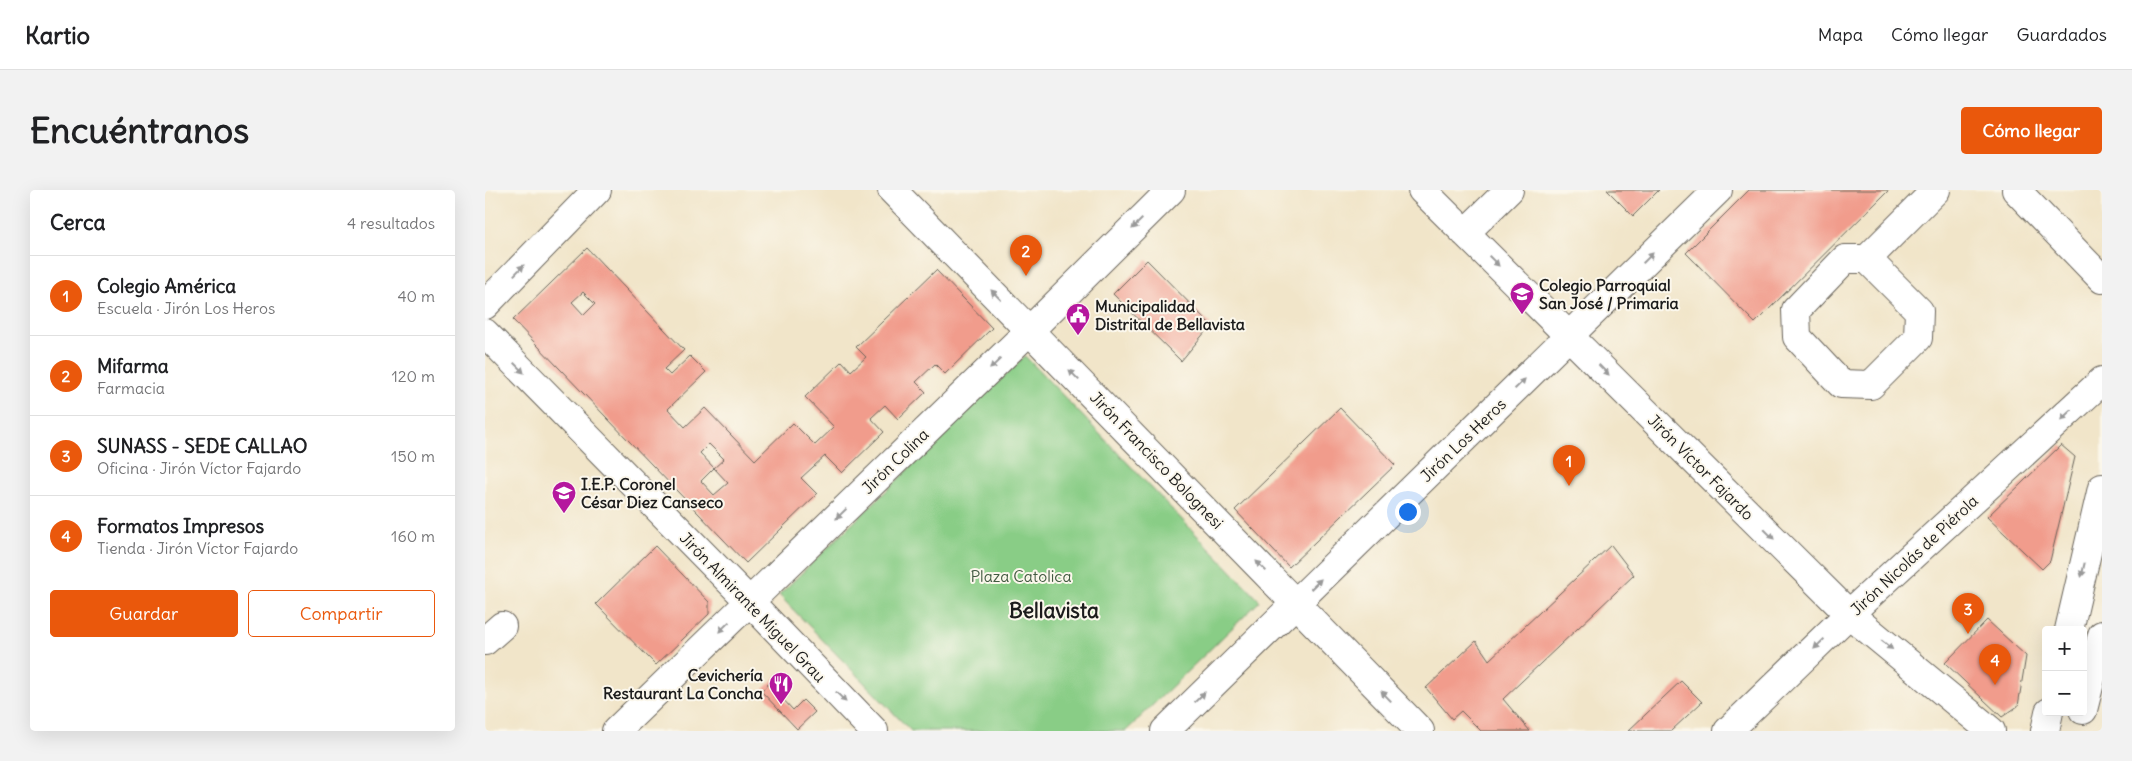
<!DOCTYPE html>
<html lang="es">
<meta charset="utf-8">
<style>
body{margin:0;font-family:Delius,sans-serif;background:#f2f2f2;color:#202124}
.controls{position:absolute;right:15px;bottom:15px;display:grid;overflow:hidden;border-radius:5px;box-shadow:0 5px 20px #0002}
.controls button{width:45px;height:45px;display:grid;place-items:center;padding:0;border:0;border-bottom:1px solid #e0e0e0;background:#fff;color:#202124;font:25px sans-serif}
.you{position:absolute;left:922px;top:321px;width:18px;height:18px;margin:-12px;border:4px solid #fff;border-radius:50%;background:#1a73e8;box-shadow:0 0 0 8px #1a73e833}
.badge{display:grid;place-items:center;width:32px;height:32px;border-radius:50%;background:#ea580c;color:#fff;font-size:16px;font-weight:700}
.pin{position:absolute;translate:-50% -41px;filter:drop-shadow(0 1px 2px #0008)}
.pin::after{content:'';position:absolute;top:26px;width:18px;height:15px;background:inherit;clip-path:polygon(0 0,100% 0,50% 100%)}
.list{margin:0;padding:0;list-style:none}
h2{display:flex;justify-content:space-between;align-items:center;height:65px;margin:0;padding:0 20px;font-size:21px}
h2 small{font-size:16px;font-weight:400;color:#757577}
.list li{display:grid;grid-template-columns:32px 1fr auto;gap:15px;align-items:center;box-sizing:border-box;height:80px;padding:0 20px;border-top:1px solid #e0e0e0}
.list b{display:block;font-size:19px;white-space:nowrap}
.list p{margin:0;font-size:16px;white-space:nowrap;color:#757577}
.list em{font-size:16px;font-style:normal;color:#757577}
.actions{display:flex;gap:10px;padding:15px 20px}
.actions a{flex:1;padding:11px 0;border:1px solid #ea580c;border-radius:5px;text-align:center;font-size:18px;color:#ea580c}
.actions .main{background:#ea580c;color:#fff}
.map{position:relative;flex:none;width:1617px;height:541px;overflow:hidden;border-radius:5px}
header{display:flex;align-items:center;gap:30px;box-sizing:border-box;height:70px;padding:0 25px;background:#fff;border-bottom:1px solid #e0e0e0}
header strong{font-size:24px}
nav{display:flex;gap:28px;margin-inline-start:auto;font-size:18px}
.intro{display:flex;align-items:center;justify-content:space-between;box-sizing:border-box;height:120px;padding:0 30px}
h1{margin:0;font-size:35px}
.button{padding:12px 22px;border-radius:5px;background:#ea580c;color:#fff;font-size:18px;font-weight:700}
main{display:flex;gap:30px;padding:0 30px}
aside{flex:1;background:#fff;border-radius:5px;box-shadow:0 5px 20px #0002}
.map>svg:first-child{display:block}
.green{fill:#89cd86;stroke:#527451}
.building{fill:#f19c8c;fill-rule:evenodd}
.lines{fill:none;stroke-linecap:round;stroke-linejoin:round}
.minor-casing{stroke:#676259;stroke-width:30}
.major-casing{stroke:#676259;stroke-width:30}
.minor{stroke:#fff;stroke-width:28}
.major{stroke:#fff;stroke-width:28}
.oneway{fill:#999}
.labels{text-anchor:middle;stroke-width:4;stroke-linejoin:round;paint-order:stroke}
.poi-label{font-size:16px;font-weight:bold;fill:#1c1c1c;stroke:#fbf7ec;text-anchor:start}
.street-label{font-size:16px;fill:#1c1c1c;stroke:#fbf7ec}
.park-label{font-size:16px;fill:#425a41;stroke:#fbf7ec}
.district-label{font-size:21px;font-weight:bold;fill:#1c1c1c;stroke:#fbf7ec}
</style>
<header>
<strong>Kartio</strong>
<nav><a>Mapa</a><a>Cómo llegar</a><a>Guardados</a></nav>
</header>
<div class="intro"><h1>Encuéntranos</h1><a class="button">Cómo llegar</a></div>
<main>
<aside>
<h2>Cerca<small>4 resultados</small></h2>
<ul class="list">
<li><span class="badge">1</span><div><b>Colegio América</b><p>Escuela · Jirón Los Heros</p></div><em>40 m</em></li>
<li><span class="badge">2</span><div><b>Mifarma</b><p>Farmacia</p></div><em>120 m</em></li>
<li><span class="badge">3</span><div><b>SUNASS - SEDE CALLAO</b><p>Oficina · Jirón Víctor Fajardo</p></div><em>150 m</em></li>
<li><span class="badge">4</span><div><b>Formatos Impresos</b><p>Tienda · Jirón Víctor Fajardo</p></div><em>160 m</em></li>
</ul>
<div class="actions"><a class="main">Guardar</a><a>Compartir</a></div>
</aside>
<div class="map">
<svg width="1617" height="541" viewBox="0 0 1617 541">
<rect width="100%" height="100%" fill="#fbf7ec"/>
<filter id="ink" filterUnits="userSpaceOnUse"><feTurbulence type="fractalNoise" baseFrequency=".02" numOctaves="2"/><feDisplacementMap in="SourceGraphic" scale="10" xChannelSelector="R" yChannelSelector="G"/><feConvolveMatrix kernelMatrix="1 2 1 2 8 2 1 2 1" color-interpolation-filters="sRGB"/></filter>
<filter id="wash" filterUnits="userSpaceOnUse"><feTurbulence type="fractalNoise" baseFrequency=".0096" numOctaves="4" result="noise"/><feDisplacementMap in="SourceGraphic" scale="20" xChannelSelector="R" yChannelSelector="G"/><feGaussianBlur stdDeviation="1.12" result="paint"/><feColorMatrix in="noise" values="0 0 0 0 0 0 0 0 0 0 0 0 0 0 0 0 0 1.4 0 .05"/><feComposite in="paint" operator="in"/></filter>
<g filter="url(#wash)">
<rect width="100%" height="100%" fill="#f1e5c9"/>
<path class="green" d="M540,166L775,411L641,541H426L294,405Z"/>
<g id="blocks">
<path class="building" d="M1122,0H1174L1148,26Z
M1264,0H1404L1270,133L1201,63Z
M102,58L199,160L179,179L185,185L205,166L221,182L183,219L200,237L220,218L270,270L308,233L330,255L349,237L320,207L357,171L366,181L381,167L371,157L451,80L507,138L460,184L450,174L431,192L441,202L413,229L400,215L386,228L399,242L357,283L340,266L316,288L332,304L261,373L28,130ZM98,102L110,114L99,125L87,112ZM224,254L239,269L229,278L215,263ZM229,278L243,293L229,305L216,291Z
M662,70L726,135L696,171L628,104Z
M855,218L910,275L804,377L750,320Z
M1576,255L1590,267L1565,371L1557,379L1502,327Z
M1126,355L1149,385L1018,509L1045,541H996L976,521L967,529L941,498L991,451L1004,470Z
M170,356L224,412V424L171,475L111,414Z
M1502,430L1541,466L1533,516L1517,527L1460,473Z
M294,484L305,496L295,506L308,520L318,510L330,522L312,539L276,501Z
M1196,491L1217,512L1186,541H1143Z"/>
</g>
</g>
<g filter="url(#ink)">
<use href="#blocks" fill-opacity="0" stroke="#676259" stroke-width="1"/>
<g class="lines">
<defs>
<path id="minor" d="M407,0L935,541
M937,0L1364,424L1506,541
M1531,0L1617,89
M980,43L1024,0
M1382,69L1434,121L1433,148L1386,195L1356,194L1312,147L1311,120L1360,69H1382L1451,0
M0,115L112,0
M0,143L265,412L389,541
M0,451L17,436
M131,541L545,140L686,0
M680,541L1233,0
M1243,541L1364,424L1617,191"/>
<path id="major" d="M1584,440L1617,298
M1598,520L1617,445
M1560,541L1564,522"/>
</defs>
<use href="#minor" class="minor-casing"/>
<use href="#major" class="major-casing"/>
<use href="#minor" class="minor"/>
<use href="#major" class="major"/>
</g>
<defs><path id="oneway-solid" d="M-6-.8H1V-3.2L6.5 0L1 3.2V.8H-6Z" transform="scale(1.25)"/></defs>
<g class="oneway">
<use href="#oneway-solid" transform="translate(652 34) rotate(135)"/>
<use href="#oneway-solid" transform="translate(1163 68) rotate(-45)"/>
<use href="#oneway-solid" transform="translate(1009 71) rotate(45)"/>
<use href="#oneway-solid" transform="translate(34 80) rotate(-46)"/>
<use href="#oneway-solid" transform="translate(511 105) rotate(-135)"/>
<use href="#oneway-solid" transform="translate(510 174) rotate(136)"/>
<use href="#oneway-solid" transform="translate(34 178) rotate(45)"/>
<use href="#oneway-solid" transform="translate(1119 180) rotate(45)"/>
<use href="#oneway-solid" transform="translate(589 185) rotate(-134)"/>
<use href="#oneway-solid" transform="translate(1035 194) rotate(-44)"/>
<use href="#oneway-solid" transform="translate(1581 225) rotate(137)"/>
<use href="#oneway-solid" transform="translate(356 324) rotate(136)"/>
<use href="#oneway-solid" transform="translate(1284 344) rotate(45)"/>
<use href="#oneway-solid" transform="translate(776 376) rotate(-135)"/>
<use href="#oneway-solid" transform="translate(1598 380) rotate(103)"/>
<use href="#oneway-solid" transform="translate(831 394) rotate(-44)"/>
<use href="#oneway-solid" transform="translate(239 437) rotate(136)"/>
<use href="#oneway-solid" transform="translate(1334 454) rotate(136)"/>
<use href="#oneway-solid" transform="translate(1402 455) rotate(39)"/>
<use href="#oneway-solid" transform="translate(901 506) rotate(-134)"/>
<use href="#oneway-solid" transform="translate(356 507) rotate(46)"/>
<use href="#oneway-solid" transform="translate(715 507) rotate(-44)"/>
</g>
</g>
<defs>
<symbol id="school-pin" viewBox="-11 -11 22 30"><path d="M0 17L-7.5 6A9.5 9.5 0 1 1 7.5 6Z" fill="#b5179e" stroke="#fbf7ec"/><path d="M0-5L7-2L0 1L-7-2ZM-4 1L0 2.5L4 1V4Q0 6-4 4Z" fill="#fff"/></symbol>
<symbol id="civic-pin" viewBox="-11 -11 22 30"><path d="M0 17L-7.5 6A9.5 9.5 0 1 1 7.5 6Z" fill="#b5179e" stroke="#fbf7ec"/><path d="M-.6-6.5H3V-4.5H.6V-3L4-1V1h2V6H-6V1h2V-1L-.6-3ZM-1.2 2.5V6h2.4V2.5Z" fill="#fff"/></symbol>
<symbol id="restaurant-pin" viewBox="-11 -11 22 30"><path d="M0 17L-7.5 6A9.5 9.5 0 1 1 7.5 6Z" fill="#b5179e" stroke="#fbf7ec"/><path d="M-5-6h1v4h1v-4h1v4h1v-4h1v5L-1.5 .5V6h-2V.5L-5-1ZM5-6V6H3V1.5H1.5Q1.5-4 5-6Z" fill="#fff"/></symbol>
</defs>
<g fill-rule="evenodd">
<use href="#school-pin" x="1023" y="90" width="28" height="38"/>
<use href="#civic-pin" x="579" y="111" width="28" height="38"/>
<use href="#school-pin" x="65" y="289" width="28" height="38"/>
<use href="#restaurant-pin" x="282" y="480" width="28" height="38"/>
</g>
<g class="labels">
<g class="poi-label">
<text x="1054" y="101">Colegio Parroquial<tspan x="1054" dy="18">San José / Primaria</tspan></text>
<text x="610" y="122">Municipalidad<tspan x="610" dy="18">Distrital de Bellavista</tspan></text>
<text x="96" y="300">I.E.P. Coronel<tspan x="96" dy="18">César Diez Canseco</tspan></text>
<text x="278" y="491" text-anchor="end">Cevichería<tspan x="278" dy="18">Restaurant La Concha</tspan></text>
</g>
<g class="street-label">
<text transform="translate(978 250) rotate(-44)" y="6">Jirón Los Heros</text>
<text transform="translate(672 270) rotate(46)" y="6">Jirón Francisco Bolognesi</text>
<text transform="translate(410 271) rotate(-44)" y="6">Jirón Colina</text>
<text transform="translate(1216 277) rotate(45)" y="6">Jirón Víctor Fajardo</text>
<text transform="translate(1429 365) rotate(-43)" y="6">Jirón Nicolás de Piérola</text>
<text transform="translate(268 417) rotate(46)" y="6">Jirón Almirante Miguel Grau</text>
</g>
<g class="park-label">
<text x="536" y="392">Plaza Catolica</text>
</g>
<g class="district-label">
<text x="569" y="428">Bellavista</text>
</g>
</g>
</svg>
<div class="controls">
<button>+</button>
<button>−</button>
</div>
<div class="you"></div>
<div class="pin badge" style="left:1084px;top:296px">1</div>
<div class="pin badge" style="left:541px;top:86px">2</div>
<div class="pin badge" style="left:1483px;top:444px">3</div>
<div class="pin badge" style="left:1510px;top:495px">4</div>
</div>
</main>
